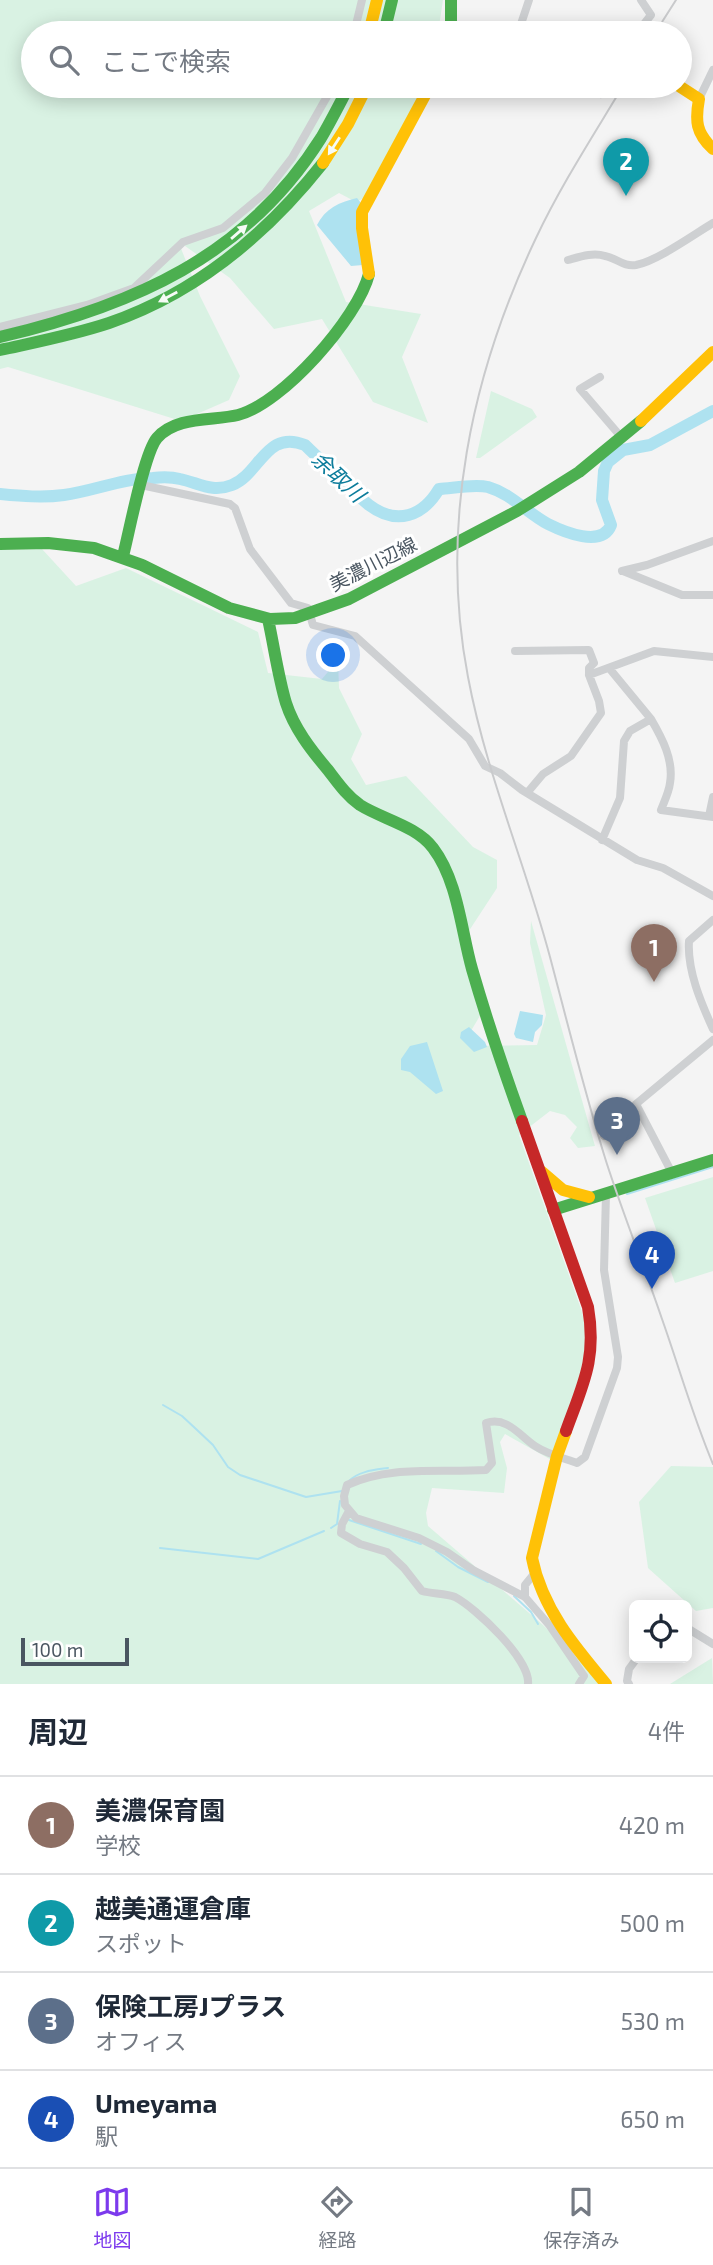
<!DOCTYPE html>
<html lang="ja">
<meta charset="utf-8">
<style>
body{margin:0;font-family:"Exo 2","Noto Sans JP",sans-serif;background:#f6f6f7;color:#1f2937}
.controls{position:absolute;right:21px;bottom:21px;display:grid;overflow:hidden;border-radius:10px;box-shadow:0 4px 18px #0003}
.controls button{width:63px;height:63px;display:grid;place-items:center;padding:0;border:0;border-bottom:2px solid #e0e1e3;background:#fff;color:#1f2937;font:35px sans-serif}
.scale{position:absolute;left:21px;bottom:18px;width:108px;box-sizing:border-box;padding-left:7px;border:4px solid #4a5661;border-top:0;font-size:19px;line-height:24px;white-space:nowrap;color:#4a5661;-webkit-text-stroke:5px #fff;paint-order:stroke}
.you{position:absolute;left:334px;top:656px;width:24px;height:24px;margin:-18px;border:5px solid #fff;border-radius:50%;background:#1a73e8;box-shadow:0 0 0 10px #1a73e833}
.badge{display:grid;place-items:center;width:46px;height:46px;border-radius:50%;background:#7c3aed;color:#fff;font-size:23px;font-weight:700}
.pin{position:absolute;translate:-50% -58px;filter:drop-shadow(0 2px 4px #0008)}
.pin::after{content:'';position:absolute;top:37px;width:24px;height:21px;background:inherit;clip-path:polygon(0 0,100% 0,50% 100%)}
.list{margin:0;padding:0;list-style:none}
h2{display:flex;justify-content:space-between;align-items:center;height:91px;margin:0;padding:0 28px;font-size:30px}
h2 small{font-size:23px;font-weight:400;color:#747a83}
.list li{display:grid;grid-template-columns:46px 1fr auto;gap:21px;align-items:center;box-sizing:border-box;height:98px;padding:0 28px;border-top:2px solid #e0e1e3}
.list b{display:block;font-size:26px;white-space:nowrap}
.list p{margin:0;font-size:23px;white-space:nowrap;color:#747a83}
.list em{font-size:23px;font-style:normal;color:#747a83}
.icon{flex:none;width:38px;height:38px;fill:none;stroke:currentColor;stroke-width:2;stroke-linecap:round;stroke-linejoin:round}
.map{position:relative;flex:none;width:713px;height:1684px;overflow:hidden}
.search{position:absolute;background:#fff;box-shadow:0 4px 18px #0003;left:21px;right:21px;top:21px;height:77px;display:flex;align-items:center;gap:18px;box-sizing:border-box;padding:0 24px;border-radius:38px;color:#747a83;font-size:26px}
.sheet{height:483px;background:#fff}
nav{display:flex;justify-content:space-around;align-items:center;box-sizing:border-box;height:98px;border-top:2px solid #e0e1e3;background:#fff;font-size:19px;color:#747a83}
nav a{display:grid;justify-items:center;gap:4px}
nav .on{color:#7c3aed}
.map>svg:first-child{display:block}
.green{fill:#d9f2e3}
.water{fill:#aee2f0}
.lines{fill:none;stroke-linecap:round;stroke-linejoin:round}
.stream{stroke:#aee2f0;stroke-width:2}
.river{stroke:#aee2f0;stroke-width:12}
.street{stroke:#ced0d2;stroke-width:8}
.fast{stroke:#4caf50;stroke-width:12}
.slow{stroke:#ffc107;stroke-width:12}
.jam{stroke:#c62828;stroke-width:12}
.rail{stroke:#c9cacc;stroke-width:2}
.oneway{fill:#f6fbf6}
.labels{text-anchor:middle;stroke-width:6;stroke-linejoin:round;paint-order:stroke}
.street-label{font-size:19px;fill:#4a5661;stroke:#fff}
.water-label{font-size:21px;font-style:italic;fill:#0c7c9b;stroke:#fff}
</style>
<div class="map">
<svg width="713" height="1684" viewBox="0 0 713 1684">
<rect width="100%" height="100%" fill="#f4f4f4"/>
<path class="green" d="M0,0H443L438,33H33V86H426L372,194L356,202L339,193L309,211L346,302L421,314L402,357L428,423L373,402L322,319L274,329L230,278L178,241L200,296L240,376L229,400L181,421L8,367L0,369Z
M491,391L532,409L537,417L480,458H476Z
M42,549L76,586L126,568L258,632L268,673L322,679L338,660L339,688L362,734L351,759L366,785L406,776L473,847L497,860V888L461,943L481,1014L468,1036L474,1046L537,1045L546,1015L530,943L531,921L595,1146L578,1148L570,1138L577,1127L565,1115L550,1111L519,1135L581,1309L587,1332V1356L555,1462L505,1434L500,1442L507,1468L504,1493L432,1488L426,1513L428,1526L543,1625L605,1684H0V550Z
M713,1177V1271L675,1283L645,1198Z
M671,1466L713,1467V1608L696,1611L648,1568L639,1502Z
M712,1658L713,1684H670Z"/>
<path class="water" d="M357,198L361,203L363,265L351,266L317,225C325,209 339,202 357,198Z
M520,1011L543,1015L542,1025L535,1032L533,1042L516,1038L514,1034Z
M469,1027L485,1042L487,1047L474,1052L460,1038L461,1032Z
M427,1042L443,1091L436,1094L410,1072L401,1070V1059L410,1046Z"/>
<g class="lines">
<path class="stream" d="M627,1194L713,1167
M163,1405L182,1416L196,1429L213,1445L228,1467L240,1475L306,1497L342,1491
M349,1481C359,1471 374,1470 388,1468
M349,1520L421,1544
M331,1528L337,1524L340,1501
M160,1548L258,1559L324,1531
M436,1551L458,1567L488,1582
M514,1596L531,1612L538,1624"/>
<path class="river" d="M0,494C21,496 43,498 64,495C94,491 123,478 153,478C162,477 172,477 180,479C199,483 212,493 232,485C260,474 266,429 305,445C318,458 332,470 345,483C353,490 361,499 369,505C397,526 423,516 439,489C454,488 474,484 488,487C512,494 527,513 548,524C564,532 602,548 611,525L602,500L604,471L608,462L623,450L650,445L713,411"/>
<path class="street" d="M451,26L499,33
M354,33L362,0
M518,33L529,0
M637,33L651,15L641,0
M600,94L603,86
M699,99L713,70
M568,260C579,257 593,252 605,256C617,258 623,267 636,265C657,261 693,235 713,223
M0,327L87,305L134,288L183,242L223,228L265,193L292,158L333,86
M600,377L580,389L622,438
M141,485L230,504L235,508L250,549L291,603L308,608L313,625L355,636L469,739L485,766L500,773L522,790L637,860L663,868L713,896
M622,571L647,565L713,541
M623,571L682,595H713
M515,651L589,650L594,663L589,668V675L654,651L713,657
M651,719C662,738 674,760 670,783C669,792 664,802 661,810L713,817
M527,793L543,774L571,756L601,713L599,701L589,675
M709,816L713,797
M602,840L620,798L624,741L630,731L651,719L609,668
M713,920L689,941C687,970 701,1003 713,1029
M604,1136L636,1104
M672,1173L636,1104L713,1040
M349,1511L342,1524L341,1533L360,1544L387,1552L404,1568L422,1591C432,1594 446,1593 455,1597C476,1608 531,1660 528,1684
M525,1597V1585L534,1574
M687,1628L713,1644
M579,1684L584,1676L550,1626L525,1597L473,1570L447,1552L419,1538L356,1518L345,1505L344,1496L347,1485C391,1465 439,1473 486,1470L492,1463L486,1423C507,1416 520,1436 535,1446C547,1454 563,1458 577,1463L585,1457L617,1368L618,1357L604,1270L606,1194
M629,1684L627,1681L629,1669L637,1658"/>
<path class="fast" d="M451,0V33
M384,33L392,0
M0,337C132,306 246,257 321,138C331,121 340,103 349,86
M0,350C36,342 73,335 109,323C196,293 266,235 323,163
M0,544L48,543L94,548L142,565L229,608L270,619L295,618L349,599L517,511L579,472L641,421
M123,556C129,533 144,453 157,438C176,416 212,421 238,415C282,404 358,318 369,274
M268,619C274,646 278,676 286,703C294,728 311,750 328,770C338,783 347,796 360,805C382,819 417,826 433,848C458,881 461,930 472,969C487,1021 504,1071 522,1121
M553,1210L713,1160"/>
<path class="slow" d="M369,33L377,0
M679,86L699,99C695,121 696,133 713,149
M323,163L348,124L367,86
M369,274L362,228V212L430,86
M641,421L713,352
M542,1172L563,1190L589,1197
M566,1431L557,1456L532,1558C542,1608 574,1646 606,1684"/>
<path class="jam" d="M522,1121L588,1307C597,1359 583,1384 566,1431"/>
<path class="rail" d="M655,33L676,0
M623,86C593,136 561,185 536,238C471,375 439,526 468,677C486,773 525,863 550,957C568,1025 585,1094 606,1161C623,1214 644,1266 662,1319C679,1367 693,1417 713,1464"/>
</g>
<defs><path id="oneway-solid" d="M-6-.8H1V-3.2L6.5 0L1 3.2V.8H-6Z" transform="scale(1.75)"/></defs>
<g class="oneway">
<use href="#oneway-solid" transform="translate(334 146) rotate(123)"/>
<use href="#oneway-solid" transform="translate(239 232) rotate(-41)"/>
<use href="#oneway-solid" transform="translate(168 297) rotate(152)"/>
</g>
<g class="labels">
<g class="street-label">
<text transform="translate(373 564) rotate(-27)" y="7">美濃川辺線</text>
</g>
<g class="water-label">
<text transform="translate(338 477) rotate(43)" y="7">余取川</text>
</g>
</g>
</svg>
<div class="controls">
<button><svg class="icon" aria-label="locate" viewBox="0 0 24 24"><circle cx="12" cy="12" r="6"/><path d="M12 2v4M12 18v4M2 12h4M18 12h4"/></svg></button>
</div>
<div class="scale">100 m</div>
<div class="you"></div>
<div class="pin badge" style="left:654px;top:982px;background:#8d6e63">1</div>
<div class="pin badge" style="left:626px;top:196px;background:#0f9aa8">2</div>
<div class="pin badge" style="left:617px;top:1155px;background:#5c6f8a">3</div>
<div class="pin badge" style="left:652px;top:1289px;background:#1a4fb4">4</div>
<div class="search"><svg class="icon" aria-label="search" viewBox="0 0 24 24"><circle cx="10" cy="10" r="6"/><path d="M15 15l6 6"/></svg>ここで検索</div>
</div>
<section class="sheet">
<h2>周辺<small>4件</small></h2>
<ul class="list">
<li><span class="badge" style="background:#8d6e63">1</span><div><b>美濃保育園</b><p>学校</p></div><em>420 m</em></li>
<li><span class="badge" style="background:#0f9aa8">2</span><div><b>越美通運倉庫</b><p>スポット</p></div><em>500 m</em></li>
<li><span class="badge" style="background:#5c6f8a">3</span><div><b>保険工房Jプラス</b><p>オフィス</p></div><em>530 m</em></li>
<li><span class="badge" style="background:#1a4fb4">4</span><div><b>Umeyama</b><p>駅</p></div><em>650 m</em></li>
</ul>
</section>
<nav>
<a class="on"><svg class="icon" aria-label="map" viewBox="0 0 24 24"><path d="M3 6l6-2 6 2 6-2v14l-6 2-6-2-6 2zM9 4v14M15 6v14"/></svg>地図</a>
<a><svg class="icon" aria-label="directions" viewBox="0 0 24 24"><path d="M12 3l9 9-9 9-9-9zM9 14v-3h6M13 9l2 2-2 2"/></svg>経路</a>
<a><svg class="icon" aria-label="saved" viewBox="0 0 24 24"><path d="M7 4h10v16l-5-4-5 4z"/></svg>保存済み</a>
</nav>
